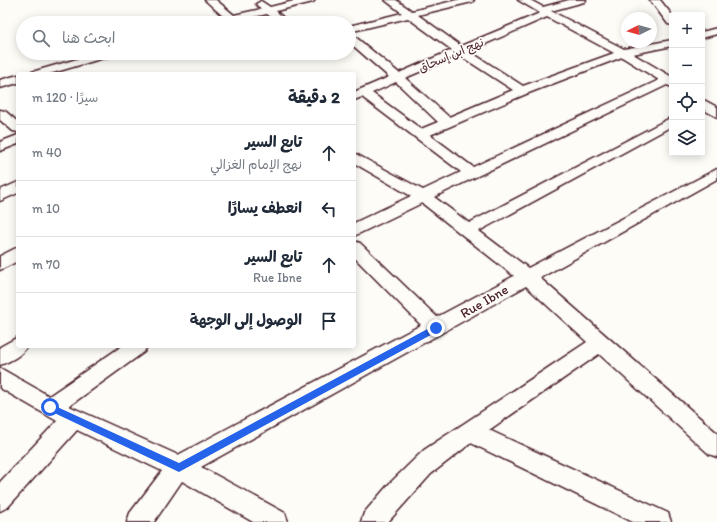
<!DOCTYPE html>
<html lang="ar">
<meta charset="utf-8">
<style>
body{margin:0;font-family:Itim,"Playpen Sans Arabic",sans-serif;background:#f2f2f3;color:#1f2937;direction:rtl}
.controls{position:absolute;right:12px;top:12px;display:grid;overflow:hidden;border-radius:4px;box-shadow:0 2px 10px #0003}
.controls button{width:36px;height:36px;display:grid;place-items:center;padding:0;border:0;border-bottom:1px solid #e0e1e3;background:#fff;color:#1f2937;font:20px sans-serif}
.compass{position:absolute;left:621px;top:12px;width:36px;height:36px;border-radius:50%;background:#fff;box-shadow:0 2px 10px #0003;rotate:265deg}
.stop{position:absolute;width:12px;height:12px;margin:-9px;border:3px solid #2563eb;border-radius:50%;background:#fff}
.stop.end{background:#2563eb;border-color:#fff;box-shadow:0 1px 4px #0008}
.list{margin:0;padding:0;list-style:none}
h2{display:flex;justify-content:space-between;align-items:center;height:52px;margin:0;padding:0 16px;font-size:17px}
h2 small{font-size:13px;font-weight:400;color:#747a83}
.list li{display:grid;grid-template-columns:26px 1fr auto;gap:12px;align-items:center;box-sizing:border-box;height:56px;padding:0 16px;border-top:1px solid #e0e1e3}
.list b{display:block;font-size:15px;white-space:nowrap}
.list p{margin:0;font-size:13px;white-space:nowrap;color:#747a83}
.list em{font-size:13px;font-style:normal;color:#747a83}
.icon{flex:none;width:22px;height:22px;fill:none;stroke:currentColor;stroke-width:2;stroke-linecap:round;stroke-linejoin:round}
.map{position:relative;flex:none;width:717px;height:522px;overflow:hidden;direction:ltr}
.search{position:absolute;background:#fff;box-shadow:0 2px 10px #0003;left:16px;top:16px;width:340px;height:44px;display:flex;align-items:center;gap:10px;box-sizing:border-box;padding:0 14px;border-radius:22px;color:#747a83;font-size:15px}
.panel{position:absolute;background:#fff;box-shadow:0 2px 10px #0003;left:16px;top:72px;width:340px;height:276px;border-radius:4px;direction:rtl}
.map>svg:first-child{display:block}
.lines{fill:none;stroke-linecap:round;stroke-linejoin:round}
.minor-casing{stroke:#4a1f2b;stroke-width:3}
.minor{fill:#fdfcf7;fill-rule:evenodd}
.route{fill:#2563eb}
.labels{text-anchor:middle;stroke-width:3.5;stroke-linejoin:round;paint-order:stroke}
.far-street-label{font-size:12px;fill:#4a1f2b;stroke:#fdfcf7}
.street-label{font-size:14px;fill:#4a1f2b;stroke:#fdfcf7}
</style>
<div class="map">
<svg width="717" height="522" viewBox="0 0 717 522">
<rect width="100%" height="100%" fill="#fdfcf7"/>
<filter id="ink" filterUnits="userSpaceOnUse"><feTurbulence type="fractalNoise" baseFrequency=".025" numOctaves="2"/><feDisplacementMap in="SourceGraphic" scale="8" xChannelSelector="R" yChannelSelector="G"/><feConvolveMatrix kernelMatrix="1 2 1 2 8 2 1 2 1" color-interpolation-filters="sRGB"/></filter>
<g filter="url(#ink)">
<g class="lines">
<defs>
<path id="minor" d="M205,0H216L234,15L261,9L256,4L261,1L270,7L298,0H315L313,2L276,11L289,23H278L267,14L240,20L242,23H211L212,21L225,18Z
M385,0H396L412,11L457,0H474L472,2L418,15L461,46L540,13L518,0H530L543,7L569,0H586L584,2L551,11L624,49L672,40V46L633,54L672,77V87L667,85L434,197L469,223L672,117V126L479,231L528,268L717,169V179L540,278L717,433V457L709,454L599,354L489,430L668,513L671,522H633L471,443L431,474L388,522H361L364,513L389,484L424,450L587,342L526,286L201,467L285,513L288,522H253L182,481L154,522H127L130,513L162,471L77,430L8,507L0,511V482L57,421L0,388V368L49,396L122,346H147L144,352L69,406L178,455L421,325L354,257V241L360,243L437,317L514,276L422,203L354,236V223L411,196L354,163V153L423,190L461,172L362,97L354,100V92L389,77L349,42V34L353,35L399,73L452,50L408,18L349,32V26L402,13ZM547,17L614,53L523,86L469,51ZM459,55L513,90L449,117L405,78ZM622,57L659,80L473,167L430,135L526,94ZM396,82L438,122L421,129L372,93Z
M650,0H660L672,15V25L668,24Z
M717,28V34L702,38V32Z
M98,53H116L114,55L49,74H30L32,72Z
M18,75V83L0,88V80Z
M702,99L717,107V117L702,109Z
M0,110L5,111L18,122V132L13,131L0,120Z
M18,135V144L0,151V142Z
M18,182V193L0,201V190Z
M18,247V261L0,270V256Z
M18,337V346H27C23,355 9,362 0,365V347Z"/>
</defs>
<use href="#minor" class="minor-casing"/>
<use href="#minor" class="minor"/>
</g>
</g>
<path class="route" d="M433,326H438V331L179,472L48,410L46,407L48,405H53L179,463Z"/>
<g class="labels">
<g class="far-street-label">
<text transform="translate(451 55) rotate(-23)" y="4">نهج ابن إسحاق</text>
</g>
<g class="street-label">
<text transform="translate(484 301) rotate(-30)" y="5">Rue Ibne</text>
</g>
</g>
</svg>
<div class="controls">
<button>+</button>
<button>−</button>
<button><svg class="icon" aria-label="locate" viewBox="0 0 24 24"><circle cx="12" cy="12" r="6"/><path d="M12 2v4M12 18v4M2 12h4M18 12h4"/></svg></button>
<button><svg class="icon" aria-label="layers" viewBox="0 0 24 24"><path d="M12 4l9 5-9 5-9-5zM3 14l9 5 9-5"/></svg></button>
</div>
<svg class="compass" viewBox="-18 -18 36 36"><path d="M0-13l5 13h-10z" fill="#e53935"/><path d="M0 13l5-13h-10z" fill="#747a83"/></svg>
<div class="stop" style="left:50px;top:407px"></div>
<div class="stop end" style="left:436px;top:328px"></div>
<div class="search"><svg class="icon" aria-label="search" viewBox="0 0 24 24"><circle cx="10" cy="10" r="6"/><path d="M15 15l6 6"/></svg>ابحث هنا</div>
<section class="panel">
<h2>2 دقيقة<small>سيرًا · 120 m</small></h2>
<ul class="list">
<li><svg class="icon" aria-label="ahead" viewBox="0 0 24 24"><path d="M12 20V5M6 11l6-6 6 6"/></svg><div><b>تابع السير</b><p>نهج الإمام الغزالي</p></div><em>40 m</em></li>
<li><svg class="icon" aria-label="left" viewBox="0 0 24 24"><path d="M17 20v-9H6M10 6l-5 5 5 5"/></svg><div><b>انعطف يسارًا</b></div><em>10 m</em></li>
<li><svg class="icon" aria-label="ahead" viewBox="0 0 24 24"><path d="M12 20V5M6 11l6-6 6 6"/></svg><div><b>تابع السير</b><p>Rue Ibne</p></div><em>70 m</em></li>
<li><svg class="icon" aria-label="arrive" viewBox="0 0 24 24"><path d="M6 21V4h12l-3 4 3 4H6"/></svg><div><b>الوصول إلى الوجهة</b></div></li>
</ul>
</section>
</div>
